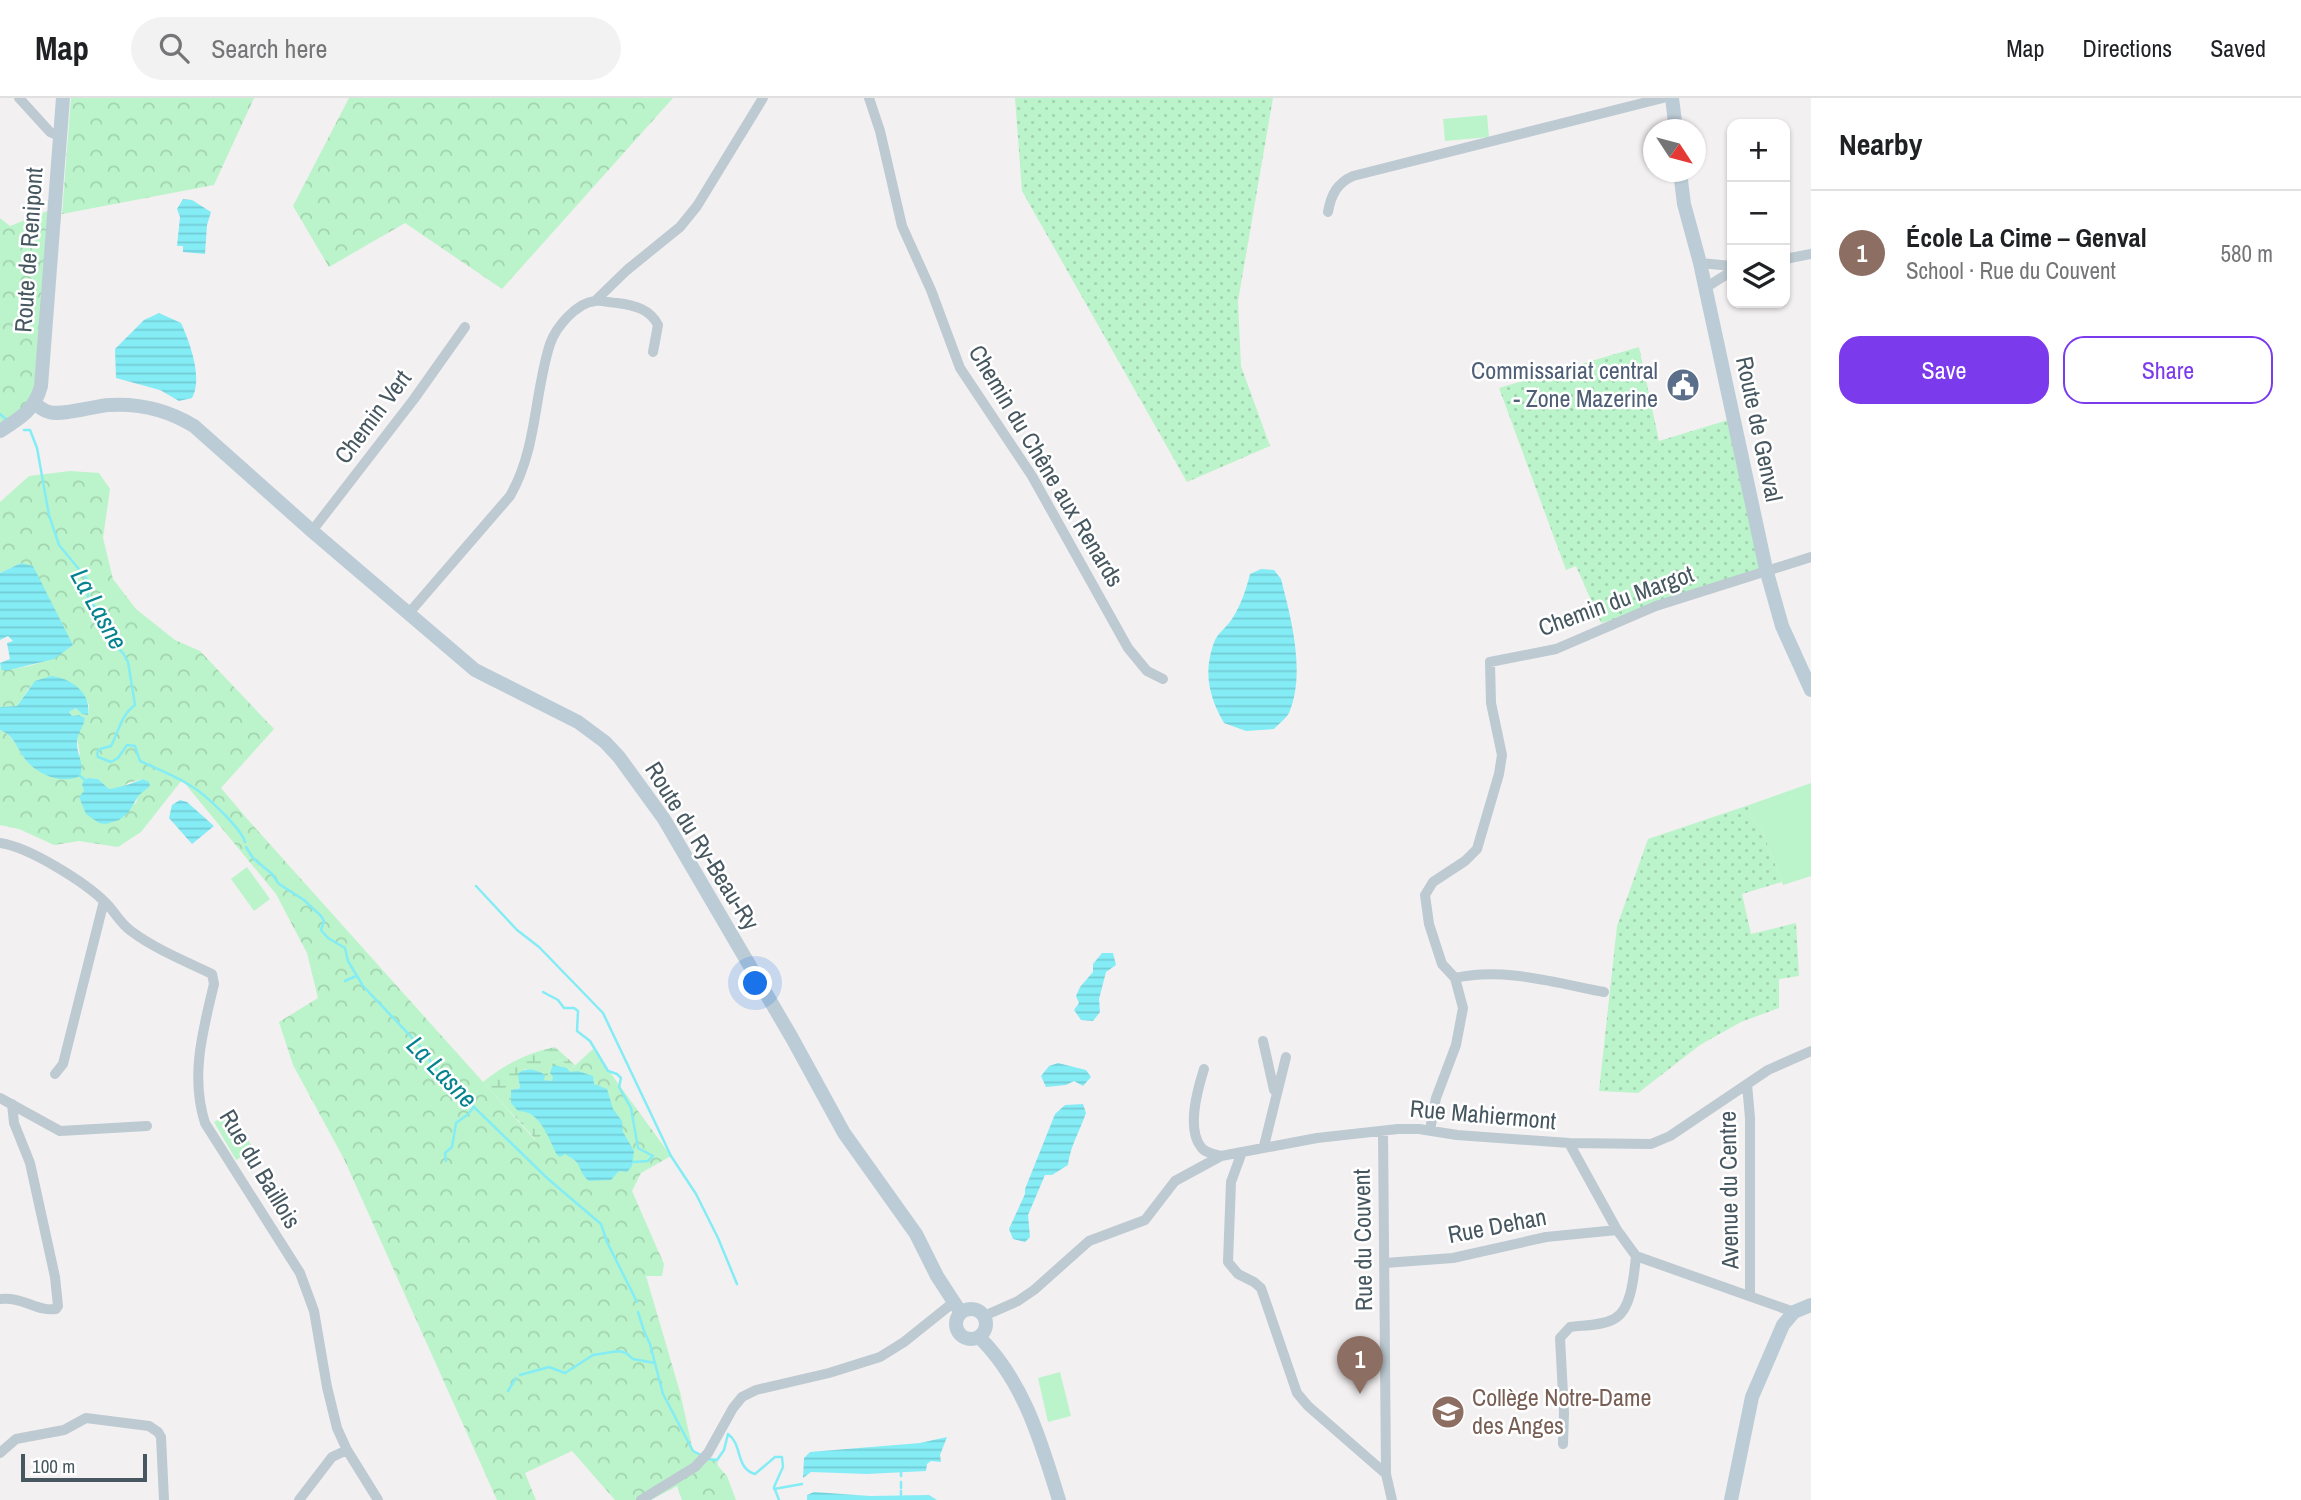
<!DOCTYPE html>
<meta charset="utf-8">
<style>
body{margin:0;font-family:"Archivo Narrow",sans-serif;background:#f2f2f2;color:#202124}
.controls{position:absolute;right:21px;top:21px;display:grid;overflow:hidden;border-radius:14px;box-shadow:0 2px 5px #0004}
.controls button{width:63px;height:63px;display:grid;place-items:center;padding:0;border:0;border-bottom:2px solid #e0e0e0;background:#fff;color:#202124;font:35px sans-serif}
.compass{position:absolute;left:1643px;top:21px;width:63px;height:63px;border-radius:50%;background:#fff;box-shadow:0 2px 5px #0004;rotate:126deg}
.scale{position:absolute;left:21px;bottom:18px;width:126px;box-sizing:border-box;padding-left:7px;border:4px solid #465760;border-top:0;font-size:19px;line-height:24px;white-space:nowrap;color:#465760;-webkit-text-stroke:5px #fff;paint-order:stroke}
.you{position:absolute;left:756px;top:886px;width:24px;height:24px;margin:-18px;border:5px solid #fff;border-radius:50%;background:#1a73e8;box-shadow:0 0 0 10px #1a73e833}
.badge{display:grid;place-items:center;width:46px;height:46px;border-radius:50%;background:#7c3aed;color:#fff;font-size:23px;font-weight:700}
.pin{position:absolute;translate:-50% -58px;filter:drop-shadow(0 2px 4px #0008)}
.pin::after{content:'';position:absolute;top:37px;width:24px;height:21px;background:inherit;clip-path:polygon(0 0,100% 0,50% 100%)}
.list{margin:0;padding:0;list-style:none}
h2{display:flex;justify-content:space-between;align-items:center;height:91px;margin:0;padding:0 28px;font-size:30px}
h2 small{font-size:23px;font-weight:400;color:#757577}
.list li{display:grid;grid-template-columns:46px 1fr auto;gap:21px;align-items:center;box-sizing:border-box;height:126px;padding:0 28px;border-top:2px solid #e0e0e0}
.list b{display:block;font-size:26px;white-space:nowrap}
.list p{margin:0;font-size:23px;white-space:nowrap;color:#757577}
.list em{font-size:23px;font-style:normal;color:#757577}
.actions{display:flex;gap:14px;padding:21px 28px}
.actions a{flex:1;padding:16px 0;border:2px solid #7c3aed;border-radius:21px;text-align:center;font-size:24px;color:#7c3aed}
.actions .main{background:#7c3aed;color:#fff}
.icon{flex:none;width:38px;height:38px;fill:none;stroke:currentColor;stroke-width:2;stroke-linecap:round;stroke-linejoin:round}
.map{position:relative;flex:none;width:1811px;height:1402px;overflow:hidden}
header{display:flex;align-items:center;gap:42px;box-sizing:border-box;height:98px;padding:0 35px;background:#fff;border-bottom:2px solid #e0e0e0}
header strong{font-size:33px}
nav{display:flex;gap:38px;margin-inline-start:auto;font-size:24px}
.search{width:490px;height:63px;background:#f2f2f2;display:flex;align-items:center;gap:18px;box-sizing:border-box;padding:0 24px;border-radius:38px;color:#757577;font-size:26px}
main{display:flex}
aside{flex:1;background:#fff}
.map>svg:first-child{display:block}
.grass{fill:url(#grass-dots)}
.forest{fill:url(#forest-crowns);fill-rule:evenodd}
.wetland{fill:url(#wetland-marsh)}
.pitch{fill:#bbf4ca}
.water{fill:url(#water-rules)}
.lines{fill:none;stroke-linecap:round;stroke-linejoin:round}
.stream{stroke:#84ecf5;stroke-width:2.5}
.street{stroke:#bdcad1;stroke-width:10}
.secondary{stroke:#bcccd6;stroke-width:14}
.labels{text-anchor:middle;stroke-width:5;stroke-linejoin:round;paint-order:stroke}
.street-label{font-size:24px;fill:#465760;stroke:#fff}
.service-label{font-size:24px;fill:#4e5e75;stroke:#fff;text-anchor:end}
.education-label{font-size:24px;fill:#785e54;stroke:#fff;text-anchor:start}
.water-label{font-size:26px;font-style:italic;fill:#04838f;stroke:#fff}
</style>
<header>
<strong>Map</strong>
<div class="search"><svg class="icon" aria-label="search" viewBox="0 0 24 24"><circle cx="10" cy="10" r="6"/><path d="M15 15l6 6"/></svg>Search here</div>
<nav><a>Map</a><a>Directions</a><a>Saved</a></nav>
</header>
<main>
<div class="map">
<svg width="1811" height="1402" viewBox="0 0 1811 1402">
<defs>
<pattern id="grass-dots" width="8" height="8" patternUnits="userSpaceOnUse" patternTransform="scale(1.75)"><rect width="8" height="8" fill="#bbf4ca"/><path d="M2 2h.1M6 6h.1" fill="none" stroke="#a2d3b0" stroke-width="1.8" stroke-linecap="round"/></pattern>
<pattern id="forest-crowns" width="20" height="18" patternUnits="userSpaceOnUse" patternTransform="scale(1.75)"><rect width="20" height="18" fill="#bbf4ca"/><path d="M2 6a3 3 0 1 1 6 0M12 15a3 3 0 1 1 6 0" fill="none" stroke="#a2d3b0"/></pattern>
<pattern id="wetland-marsh" width="20" height="14" patternUnits="userSpaceOnUse" patternTransform="scale(1.75)"><rect width="20" height="14" fill="#bbf4ca"/><path d="M1 5h8M5 5V1M11 12h8M15 12V8" fill="none" stroke="#a2d3b0"/></pattern>
<pattern id="water-rules" width="6" height="5" patternUnits="userSpaceOnUse" patternTransform="scale(1.75)"><rect width="6" height="5" fill="#84ecf5"/><path d="M0 2.5h6" fill="none" stroke="#73ccd5"/></pattern>
</defs>
<rect width="100%" height="100%" fill="#f3f0f1"/>
<path class="grass" d="M1015,0H1273L1238,203L1241,268L1270,348L1187,384L1022,93Z
M1639,249L1659,343L1728,322L1763,473L1650,512L1601,525L1576,468L1566,472L1499,290Z
M1749,707L1751,720L1763,734L1782,784L1742,796L1751,836L1796,825L1799,878L1779,881V910L1741,924L1700,947L1638,995L1599,993L1617,828L1648,741Z"/>
<path class="forest" d="M71,0H254L214,87L62,116Z
M349,0H673L502,191L405,125L329,169L293,108Z
M50,112L35,283L30,305L0,328V120L10,128Z
M70,373L99,375L110,391L103,440L113,481L136,511L175,542L200,553L274,631L221,690L249,723L535,1042L548,974L553,964L562,962L570,972L593,951L671,1058L641,1075L632,1093L664,1166L662,1178H646L680,1294L693,1353L708,1361L717,1362L718,1368L727,1378L736,1402H682L677,1388L651,1402H615L572,1353L525,1375L536,1402H497L344,1061L293,967L279,924L318,900L307,855L276,796L182,682L141,734L118,749L79,743L54,747L19,731L0,727V632C18,640 18,657 33,669L80,657L77,639L85,620L79,617L72,618L69,614L76,610L89,615V607L83,596L30,589L17,608L0,609V569L1,571C29,571 51,563 73,547L21,465L0,475V404L29,378ZM89,680L98,681L109,691L122,690L128,685L143,681L136,705L99,725C83,711 79,711 85,689L82,686L84,681Z"/>
<path class="wetland" d="M555,949L575,967L570,972L562,962L553,964L548,974V983L544,982L540,974L524,971L519,981L520,990H517L511,1005L537,1020L545,1034L536,1042L483,984C505,966 527,955 555,949Z"/>
<path class="pitch" d="M1487,17L1489,39L1445,43L1443,21Z
M1811,685V778L1783,787L1763,734L1751,720L1749,707Z
M247,769L270,801L254,813L231,781Z
M232,1014L254,1052L236,1062L214,1024Z
M1060,1274L1071,1318L1048,1324L1038,1280Z"/>
<path class="water" d="M183,101L192,102L211,114L207,127L205,156L183,154V148H177L180,119L177,111Z
M159,215L181,225C190,245 203,280 192,300L179,303L160,292L116,280L115,251L144,222Z
M21,465L33,468L73,547L54,561L5,573L1,571L0,565L10,561L7,545L13,543L8,538L0,542V475Z
M1261,471L1274,472L1281,481C1291,520 1306,575 1289,615C1286,620 1279,626 1274,631L1246,633L1224,625C1208,597 1203,573 1215,542C1219,534 1227,529 1232,521C1241,507 1246,492 1250,476Z
M51,578C71,580 92,595 88,617L82,616L76,610L69,614L72,618L79,617L85,620C84,628 78,634 77,643C76,656 85,665 80,678C62,687 36,676 25,661C16,649 15,638 0,632V609L17,608L35,583Z
M89,680L98,681L109,691C118,690 134,685 143,681L149,684L150,688L139,697L128,715L119,722L106,726L99,725L86,716L79,699L84,693L82,686L84,681Z
M180,702L187,704L214,728L192,746L169,720L172,707Z
M1102,855H1113L1116,867L1106,874L1099,901L1100,914L1093,923L1081,922L1074,912L1079,905L1076,898L1080,889L1093,874V866Z
M1058,965L1086,972L1091,979L1083,988L1074,983L1066,987L1046,989L1041,978L1049,968Z
M553,967L567,970L570,974L578,973L593,978L594,986L607,991L613,1011L622,1023L623,1034L634,1053L632,1068L627,1074L619,1073L611,1082L589,1083C582,1077 582,1074 578,1066C575,1061 569,1059 565,1056L560,1059L557,1057C548,1040 541,1013 518,1013L511,1005V992L520,990L518,976C524,968 539,972 545,977L544,982L552,983L553,979L550,975Z
M1083,1006L1086,1015C1080,1033 1070,1048 1068,1067L1052,1077H1045L1028,1117L1030,1139L1025,1144L1013,1141L1009,1131L1025,1096V1091L1055,1016L1065,1007Z
M947,1339L940,1357L941,1364L931,1363L927,1366L926,1373L867,1376L811,1374L803,1380L804,1360L810,1354L920,1345Z
M814,1394L870,1398L929,1397L937,1402H807V1397Z"/>
<g class="lines">
<path class="stream" d="M0,316L8,323
M24,332H30L37,350L49,417L59,447L87,481L88,499L110,532L111,544L123,555L128,564L135,607C121,617 119,633 111,648L100,651L97,655L98,659L111,664L118,660L127,647L135,648L140,663C157,671 176,678 191,688C205,696 241,730 245,744
M80,678L84,681
M246,749L253,760L272,776L279,786L304,802L321,818L324,823L321,832L328,840L345,850L348,863L363,888L419,947L439,975L547,1080L601,1126L607,1144L637,1204
M476,788L517,832L539,849L603,915L671,1058L696,1096L718,1140L737,1186
M345,883L356,878
M543,894L558,902L564,910H574L578,913L577,933L590,943L608,973L617,976L621,980L619,989L631,1010L638,1050L653,1058L648,1063L633,1064
M446,1063L445,1055L452,1049L456,1025L467,1017L474,1009
M638,1214L644,1233L650,1246L663,1296L693,1353L701,1357
M520,1277L549,1269L565,1275L593,1257L619,1253L626,1255L633,1261L655,1265
M508,1293L516,1280
M708,1361L717,1362L724,1352L728,1336C743,1347 735,1370 755,1376L775,1359H782L783,1369L774,1389L779,1402
M901,1373V1378
M901,1384V1390
M774,1391L802,1386
M901,1393V1397"/>
<path class="street" d="M19,0L50,34L59,38
M869,0L880,33L902,128L931,192L960,270L1032,378L1128,550L1147,573L1163,581
M1328,114C1331,97 1337,85 1353,78L1663,0
M1785,161L1811,156
M1700,165L1732,168
M1705,190L1732,173
M595,203L627,172L680,129L697,108L763,0
M312,433L414,301L465,229
M409,515L510,398C537,352 534,296 550,246C556,229 576,205 595,203C602,202 610,205 617,205C634,207 650,211 658,227L653,254
M0,745C29,749 85,784 106,805C115,814 120,825 131,833C155,851 185,863 212,876L214,886C203,932 190,978 205,1025L300,1175L314,1213L327,1289L337,1330L347,1352L378,1402
M1455,880C1503,869 1557,885 1604,894
M1263,943L1274,992
M1204,971C1198,990 1186,1030 1201,1049C1205,1055 1214,1056 1221,1058
M55,976L63,966L104,803
M1747,986L1750,1020V1198
M0,1000L60,1033L147,1028
M1430,1032L1436,1000L1456,947L1463,910L1455,880L1442,866L1429,826L1425,797L1433,784L1465,763L1477,751L1499,676L1502,657L1491,605L1490,564L1556,551L1656,508L1811,459
M1383,1033L1386,1376
M1569,1045L1617,1132L1636,1158L1794,1214
M1264,1048L1286,959
M1242,1054L1231,1084L1228,1164L1238,1176L1254,1184L1261,1190L1297,1295L1308,1308L1386,1376L1392,1402
M1385,1165L1453,1160L1546,1139L1617,1132
M0,1201C22,1198 37,1214 56,1211L58,1208L55,1179L30,1065L14,1025L12,1006
M984,1218L1018,1203L1034,1192L1089,1143L1145,1122L1175,1083L1221,1058L1317,1040L1398,1031H1419L1457,1037L1569,1045L1651,1046L1670,1038L1768,972L1811,953
M1563,1346L1564,1315L1560,1240L1570,1229C1584,1227 1601,1228 1614,1221C1632,1212 1634,1176 1636,1158
M0,1355L16,1341L64,1332L86,1320L149,1328L158,1334L161,1339L164,1402
M299,1402L332,1359L347,1352
M641,1402L695,1369L708,1355L733,1310L742,1299L756,1292L829,1275L880,1259L904,1244L954,1204"/>
<path class="secondary" d="M1672,0L1676,32
M1680,74L1684,106L1700,165L1766,471L1782,528L1811,592
M35,306C39,309 44,313 49,314C62,318 94,308 109,307C140,305 168,312 194,328L312,433L475,572L578,624L605,644L619,659L664,721L792,940L844,1035L916,1136L937,1178L961,1215
M0,333C19,321 35,312 41,288L63,0
M956 1226a15 15 0 1 1 30 0a15 15 0 1 1-30 0Z
M979,1239C1024,1283 1041,1344 1059,1402
M1731,1402L1752,1299L1783,1227L1794,1214L1811,1207"/>
</g>
<defs>
<symbol id="civic-disc" viewBox="-11 -11 22 22"><circle r="9.5" fill="#5c6f8a" stroke="#fff"/><path d="M-.6-6.5H3V-4.5H.6V-3L4-1V1h2V6H-6V1h2V-1L-.6-3ZM-1.2 2.5V6h2.4V2.5Z" fill="#fff"/></symbol>
<symbol id="school-disc" viewBox="-11 -11 22 22"><circle r="9.5" fill="#8d6e63" stroke="#fff"/><path d="M0-5L7-2L0 1L-7-2ZM-4 1L0 2.5L4 1V4Q0 6-4 4Z" fill="#fff"/></symbol>
</defs>
<g fill-rule="evenodd">
<use href="#civic-disc" x="1664" y="268" width="38" height="38"/>
<use href="#school-disc" x="1429" y="1295" width="38" height="38"/>
</g>
<g class="labels">
<g class="street-label">
<text transform="translate(29 152) rotate(-86)" y="8">Route de Renipont</text>
<text transform="translate(373 319) rotate(-53)" y="8">Chemin Vert</text>
<text transform="translate(1759 331) rotate(78)" y="8">Route de Genval</text>
<text transform="translate(1046 368) rotate(59)" y="8">Chemin du Chêne aux Renards</text>
<text transform="translate(1616 503) rotate(-20)" y="8">Chemin du Margot</text>
<text transform="translate(702 748) rotate(58)" y="8">Route du Ry-Beau-Ry</text>
<text transform="translate(1483 1017) rotate(5)" y="8">Rue Mahiermont</text>
<text transform="translate(260 1071) rotate(59)" y="8">Rue du Baillois</text>
<text transform="translate(1729 1092) rotate(-91)" y="8">Avenue du Centre</text>
<text transform="translate(1497 1128) rotate(-11)" y="8">Rue Dehan</text>
<text transform="translate(1363 1142) rotate(-91)" y="8">Rue du Couvent</text>
</g>
<g class="service-label">
<text x="1658" y="281">Commissariat central<tspan x="1658" dy="28">- Zone Mazerine</tspan></text>
</g>
<g class="education-label">
<text x="1472" y="1308">Collège Notre-Dame<tspan x="1472" dy="28">des Anges</tspan></text>
</g>
<g class="water-label">
<text transform="translate(99 511) rotate(61)" y="9">La Lasne</text>
<text transform="translate(442 974) rotate(46)" y="9">La Lasne</text>
</g>
</g>
</svg>
<div class="controls">
<button>+</button>
<button>−</button>
<button><svg class="icon" aria-label="layers" viewBox="0 0 24 24"><path d="M12 4l9 5-9 5-9-5zM3 14l9 5 9-5"/></svg></button>
</div>
<svg class="compass" viewBox="-18 -18 36 36"><path d="M0-13l5 13h-10z" fill="#e53935"/><path d="M0 13l5-13h-10z" fill="#757577"/></svg>
<div class="scale">100 m</div>
<div class="you"></div>
<div class="pin badge" style="left:1360px;top:1296px;background:#8d6e63">1</div>
</div>
<aside>
<h2>Nearby<small></small></h2>
<ul class="list">
<li><span class="badge" style="background:#8d6e63">1</span><div><b>École La Cime – Genval</b><p>School · Rue du Couvent</p></div><em>580 m</em></li>
</ul>
<div class="actions"><a class="main">Save</a><a>Share</a></div>
</aside>
</main>
